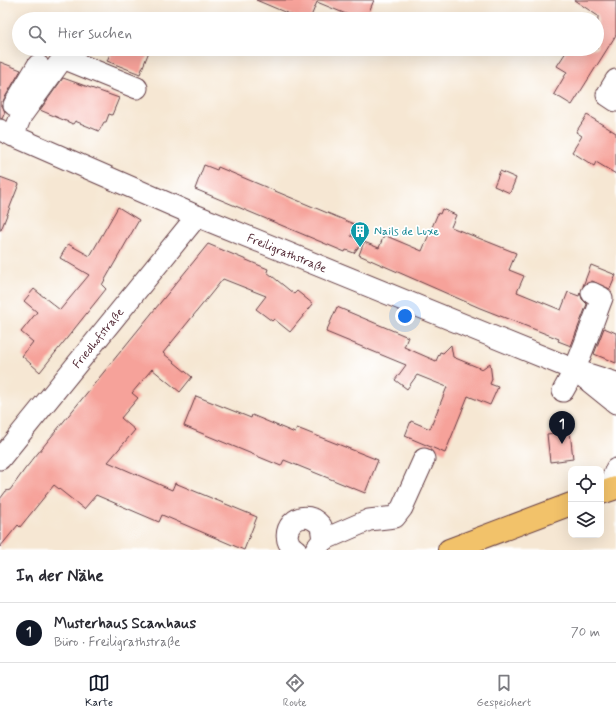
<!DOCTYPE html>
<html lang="de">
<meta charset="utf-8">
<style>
body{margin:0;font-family:Mynerve,sans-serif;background:#f7f7f7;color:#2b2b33}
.controls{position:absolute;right:12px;bottom:12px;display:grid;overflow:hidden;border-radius:8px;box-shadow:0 4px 16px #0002}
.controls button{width:36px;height:36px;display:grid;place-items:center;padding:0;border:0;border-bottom:1px solid #e1e1e2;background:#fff;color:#2b2b33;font:20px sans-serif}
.you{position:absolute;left:405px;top:316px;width:14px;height:14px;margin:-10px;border:3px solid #fff;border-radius:50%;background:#1a73e8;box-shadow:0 0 0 6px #1a73e833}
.badge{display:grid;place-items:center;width:26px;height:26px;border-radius:50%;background:#111827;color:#fff;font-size:13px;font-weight:700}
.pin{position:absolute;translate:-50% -33px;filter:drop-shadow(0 1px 2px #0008)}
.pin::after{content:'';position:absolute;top:21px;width:14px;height:12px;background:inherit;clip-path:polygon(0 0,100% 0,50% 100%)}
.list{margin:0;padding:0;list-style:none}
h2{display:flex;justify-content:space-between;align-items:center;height:52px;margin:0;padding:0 16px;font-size:17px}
h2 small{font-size:13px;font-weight:400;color:#7c7c81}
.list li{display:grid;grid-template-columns:26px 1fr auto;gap:12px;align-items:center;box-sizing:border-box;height:60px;padding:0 16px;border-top:1px solid #e1e1e2}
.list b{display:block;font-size:15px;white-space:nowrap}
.list p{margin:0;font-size:13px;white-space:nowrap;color:#7c7c81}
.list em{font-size:13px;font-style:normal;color:#7c7c81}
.icon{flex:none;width:22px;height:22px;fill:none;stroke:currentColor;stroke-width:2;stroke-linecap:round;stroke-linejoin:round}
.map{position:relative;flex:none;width:616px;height:550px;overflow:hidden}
.search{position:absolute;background:#fff;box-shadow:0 4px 16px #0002;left:12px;right:12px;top:12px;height:44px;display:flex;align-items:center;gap:10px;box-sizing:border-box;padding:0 14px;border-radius:22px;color:#7c7c81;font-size:15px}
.sheet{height:112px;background:#fff}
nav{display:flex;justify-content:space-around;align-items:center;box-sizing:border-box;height:56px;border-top:1px solid #e1e1e2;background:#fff;font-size:11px;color:#7c7c81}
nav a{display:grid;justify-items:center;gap:2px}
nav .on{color:#111827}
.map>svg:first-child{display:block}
.building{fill:#f6a29a}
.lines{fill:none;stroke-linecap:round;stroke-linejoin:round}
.minor-casing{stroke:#643d44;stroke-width:23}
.major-casing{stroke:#643d44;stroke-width:24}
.minor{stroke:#fff;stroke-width:21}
.major{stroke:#f2c26a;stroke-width:22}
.labels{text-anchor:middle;stroke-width:3.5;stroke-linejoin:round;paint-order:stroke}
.culture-label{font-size:12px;fill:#0d838f;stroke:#fff;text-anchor:start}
.street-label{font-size:12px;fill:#4a1f2b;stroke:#fff}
</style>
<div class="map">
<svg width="616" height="550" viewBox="0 0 616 550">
<rect width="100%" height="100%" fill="#fff"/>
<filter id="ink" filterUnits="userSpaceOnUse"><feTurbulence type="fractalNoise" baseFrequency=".025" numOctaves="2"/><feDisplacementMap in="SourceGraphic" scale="8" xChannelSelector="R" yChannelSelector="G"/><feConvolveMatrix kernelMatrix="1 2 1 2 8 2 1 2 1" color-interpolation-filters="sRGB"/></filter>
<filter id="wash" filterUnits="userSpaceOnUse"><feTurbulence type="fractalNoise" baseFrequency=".012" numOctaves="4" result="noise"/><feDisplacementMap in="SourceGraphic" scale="16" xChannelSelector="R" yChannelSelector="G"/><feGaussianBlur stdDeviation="0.9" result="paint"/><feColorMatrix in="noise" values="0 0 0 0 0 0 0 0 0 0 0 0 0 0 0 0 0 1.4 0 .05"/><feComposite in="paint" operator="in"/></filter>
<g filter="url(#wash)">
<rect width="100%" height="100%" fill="#f6e7d3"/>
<g id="blocks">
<path class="building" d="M256,0H374L366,19H358L317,2L310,19H301Z
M574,0H616V35L572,105L554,94L567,72L557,66L568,49H597L598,16Z
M112,49H150L140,74L107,61Z
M0,62L21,70L4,99L2,105L5,112L2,119L0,118Z
M63,78L119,98L112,115L109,114L106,122H104L99,131L75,121L73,124L40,110Z
M587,115L616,133V174L596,162L594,166L572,152L582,136L576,132Z
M204,165L217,170L218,167L356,225L351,236L363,241L354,253L346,250L345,252L195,189Z
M500,171L516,178L510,193L494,186Z
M0,177L19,184L1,230H0Z
M118,207L139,220L102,285L106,289L40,372L22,356L33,342L21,332L37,312L24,301L34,289L60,310L89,275L60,258L68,244L90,256Z
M442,209L456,215L451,227L516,253L509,270L524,276L517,292L561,310L568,292L579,296L580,292L582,299L587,304L571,346L558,341L559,339L480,308L359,255L364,242L379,248L384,235L422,251L438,213L440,214Z
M208,244L268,269L267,272L294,294L297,291L313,304L290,332L274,319L272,321L256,309L266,296L223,279L163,353L192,377L180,392L152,369L132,393L138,398L121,418L135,430L108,462L172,490L175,483L257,517L244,550L162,515L159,522L96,495L84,509L54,485L20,527L18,525L0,547V499L6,491L10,490L25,469Z
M591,265L616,275L610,289L592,281L583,286Z
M337,307L408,337L404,347L436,361L440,352L443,353L451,345L453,357L482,369L490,363L492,379L490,384L498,387L490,405L468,396L445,453L405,436L411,421L430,429L447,387L417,375L407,389L395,380L406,365L326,332Z
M604,328L616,333V363L594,354Z
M196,396L251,418L252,415L295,433L297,428L378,460L365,493L284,460L281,466L184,426Z
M570,431L573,459L550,462L547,434Z"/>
</g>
</g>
<g filter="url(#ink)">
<use href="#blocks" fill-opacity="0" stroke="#643d44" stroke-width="1"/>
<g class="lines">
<defs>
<path id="minor" d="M616,80L607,95L616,101
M14,105L38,65
M0,130L197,216L575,370L616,383
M13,136L21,116L63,58L137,88
M585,378L616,403
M563,391C580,362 590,329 602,298L592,293
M0,459L197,216
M607,491L616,469
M323,540L369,520L395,517L402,508L424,459
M296,550C273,536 300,501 321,526L323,540L316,549"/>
<path id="major" d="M601,493L616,488
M449,550L571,504"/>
</defs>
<use href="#minor" class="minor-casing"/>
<use href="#major" class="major-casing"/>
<use href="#minor" class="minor"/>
<use href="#major" class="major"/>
</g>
</g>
<defs>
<symbol id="building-pin" viewBox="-11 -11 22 30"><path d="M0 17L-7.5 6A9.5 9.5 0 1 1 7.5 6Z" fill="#0f9aa8" stroke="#fff"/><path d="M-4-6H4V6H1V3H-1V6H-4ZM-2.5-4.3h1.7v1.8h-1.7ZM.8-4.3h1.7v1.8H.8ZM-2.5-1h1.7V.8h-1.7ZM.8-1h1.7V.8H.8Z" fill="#fff"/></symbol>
</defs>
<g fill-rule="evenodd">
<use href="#building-pin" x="349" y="220" width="22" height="30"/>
</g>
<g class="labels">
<g class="culture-label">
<text x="374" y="235">Nails de Luxe</text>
</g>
<g class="street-label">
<text transform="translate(287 253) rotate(22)" y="4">Freiligrathstraße</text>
<text transform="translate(98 338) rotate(-51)" y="4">Friedhofstraße</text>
</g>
</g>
</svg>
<div class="controls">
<button><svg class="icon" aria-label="locate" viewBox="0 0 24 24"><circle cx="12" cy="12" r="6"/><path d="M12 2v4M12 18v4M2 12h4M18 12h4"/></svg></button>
<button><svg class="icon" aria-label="layers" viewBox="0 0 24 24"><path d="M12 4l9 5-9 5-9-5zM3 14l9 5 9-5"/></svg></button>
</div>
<div class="you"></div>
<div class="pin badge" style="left:562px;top:444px">1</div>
<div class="search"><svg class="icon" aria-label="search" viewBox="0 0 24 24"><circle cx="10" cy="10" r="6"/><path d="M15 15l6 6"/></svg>Hier suchen</div>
</div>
<section class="sheet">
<h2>In der Nähe<small></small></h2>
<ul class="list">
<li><span class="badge">1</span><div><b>Musterhaus Scanhaus</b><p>Büro · Freiligrathstraße</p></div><em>70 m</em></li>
</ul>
</section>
<nav>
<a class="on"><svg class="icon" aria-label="map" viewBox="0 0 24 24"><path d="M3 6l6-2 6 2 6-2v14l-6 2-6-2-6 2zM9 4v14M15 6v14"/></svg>Karte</a>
<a><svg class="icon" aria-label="directions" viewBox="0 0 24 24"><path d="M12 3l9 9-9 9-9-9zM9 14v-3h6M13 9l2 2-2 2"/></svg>Route</a>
<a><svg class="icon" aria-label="saved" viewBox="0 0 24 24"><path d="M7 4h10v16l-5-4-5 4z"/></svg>Gespeichert</a>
</nav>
